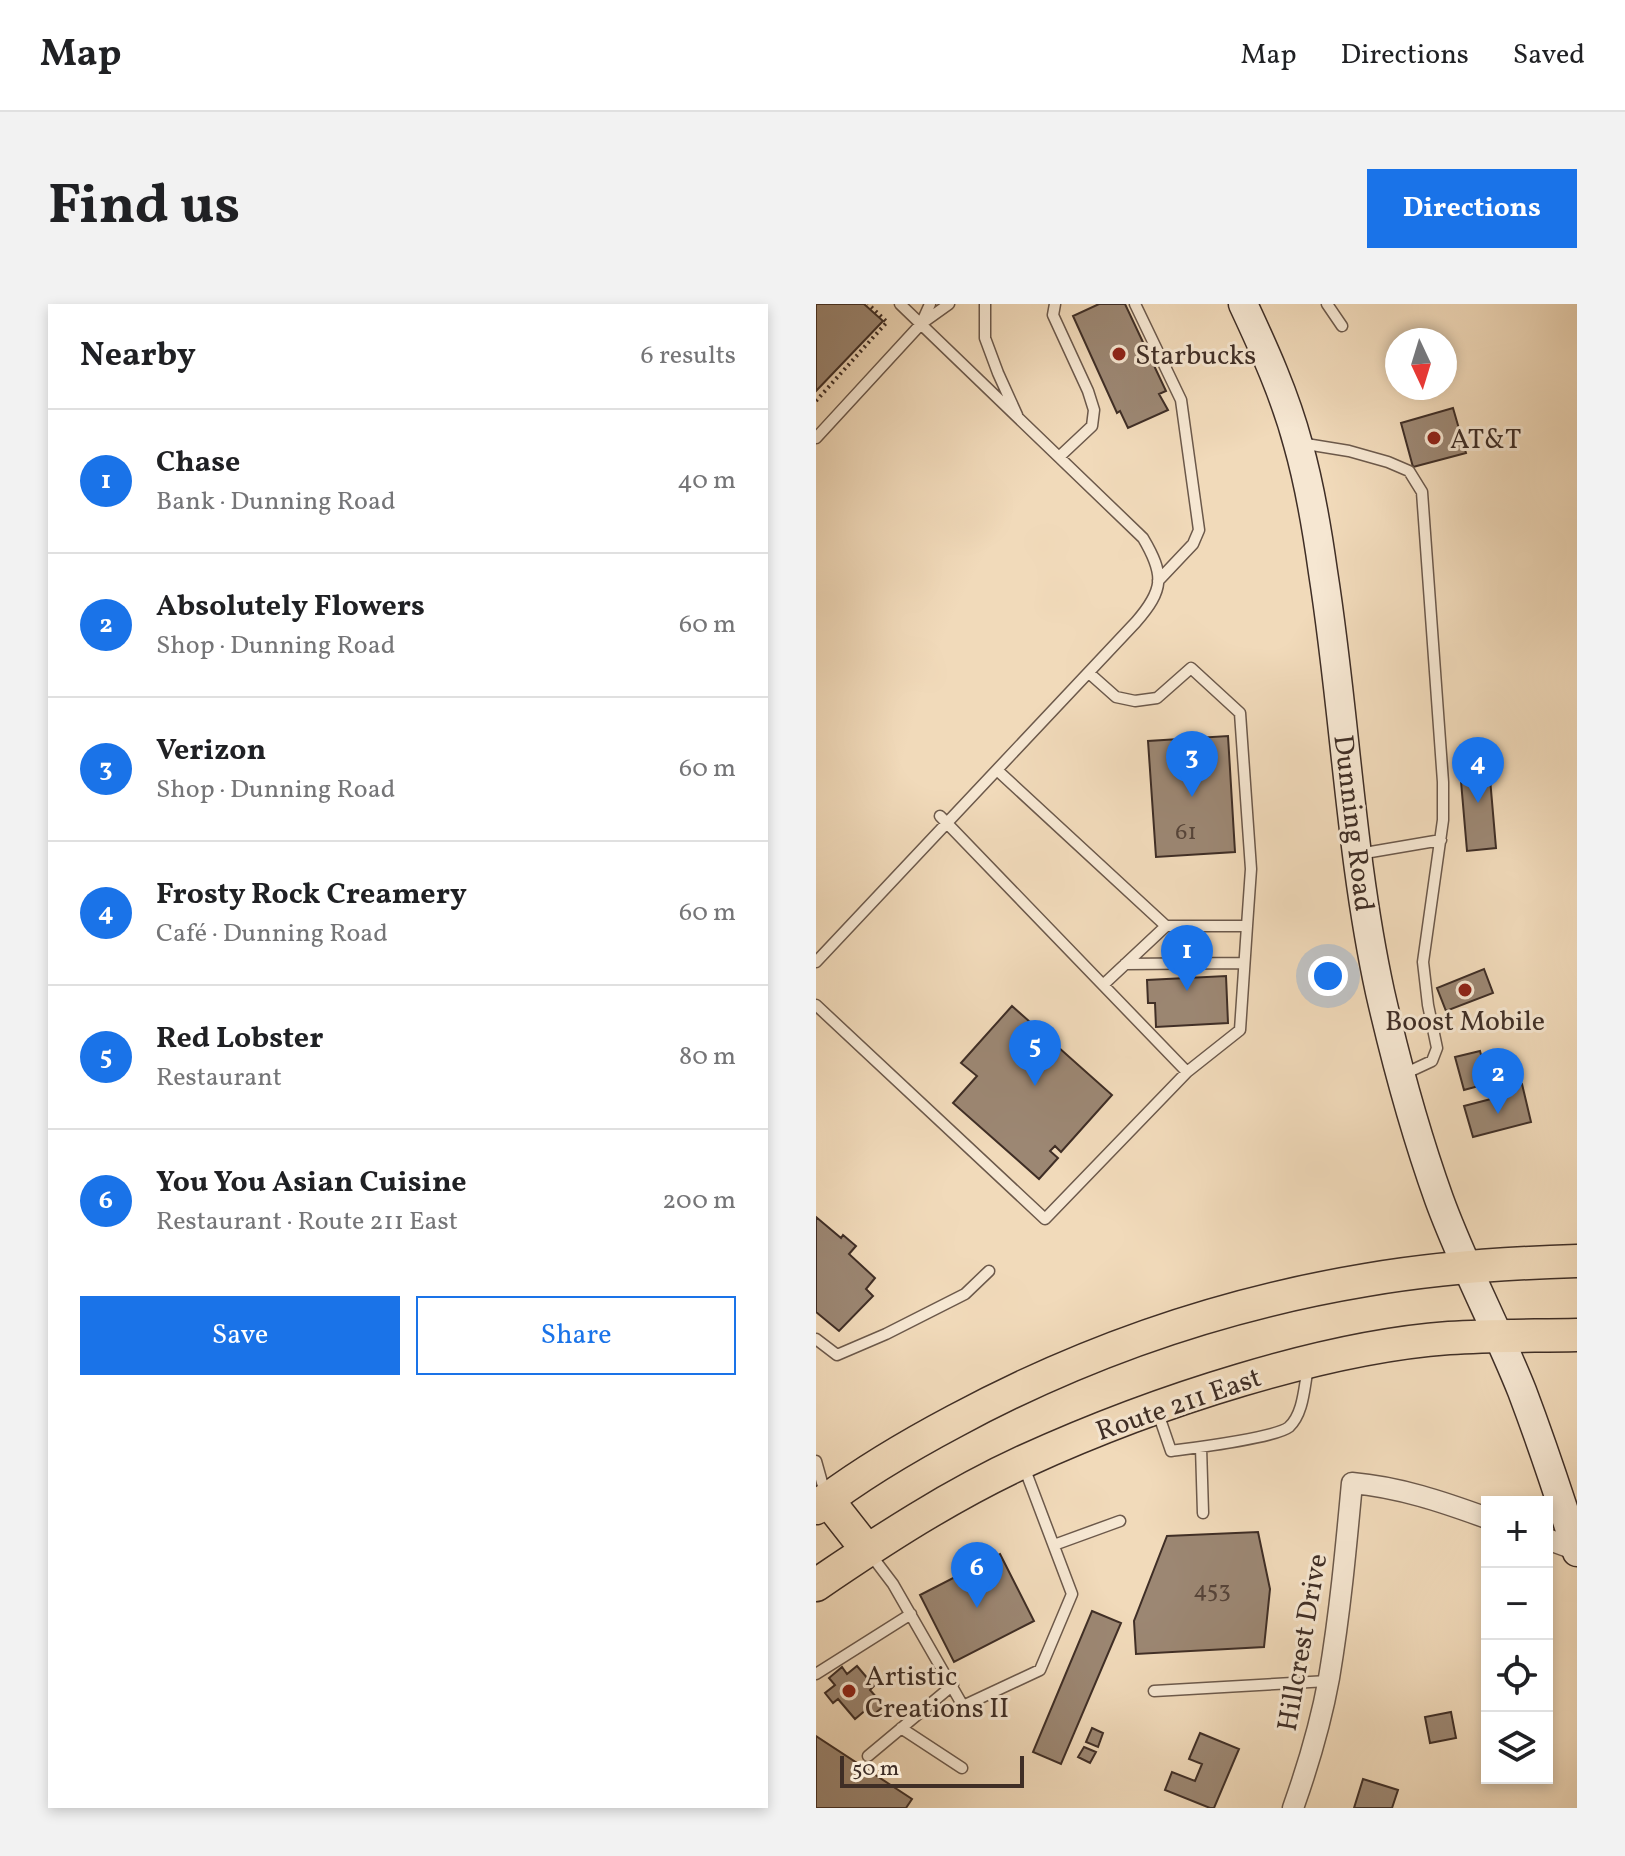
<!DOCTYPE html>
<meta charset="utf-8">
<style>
body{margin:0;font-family:Vollkorn,serif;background:#f2f2f2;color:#202124}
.controls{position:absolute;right:24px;bottom:24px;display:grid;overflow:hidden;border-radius:0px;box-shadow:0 4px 12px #0003}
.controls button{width:72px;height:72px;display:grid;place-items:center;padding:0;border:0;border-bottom:2px solid #e0e0e0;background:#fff;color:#202124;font:40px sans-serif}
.compass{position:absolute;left:569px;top:24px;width:72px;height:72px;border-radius:50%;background:#fff;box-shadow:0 4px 12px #0003;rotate:176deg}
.scale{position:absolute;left:24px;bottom:20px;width:184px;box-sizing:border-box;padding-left:8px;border:4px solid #3f2e26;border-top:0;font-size:22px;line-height:28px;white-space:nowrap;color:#3f2e26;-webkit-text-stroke:6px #f6e7d2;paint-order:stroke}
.you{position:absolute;left:512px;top:672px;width:28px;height:28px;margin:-20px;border:6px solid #fff;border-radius:50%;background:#1a73e8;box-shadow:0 0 0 12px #1a73e833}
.badge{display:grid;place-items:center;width:52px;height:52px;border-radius:50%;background:#1a73e8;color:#fff;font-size:26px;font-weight:700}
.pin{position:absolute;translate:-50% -66px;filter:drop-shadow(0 2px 4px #0008)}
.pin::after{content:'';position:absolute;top:42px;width:28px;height:24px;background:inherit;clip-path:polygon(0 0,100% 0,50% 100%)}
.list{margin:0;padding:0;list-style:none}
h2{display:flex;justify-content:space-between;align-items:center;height:104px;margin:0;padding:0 32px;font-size:34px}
h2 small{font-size:26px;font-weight:400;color:#757577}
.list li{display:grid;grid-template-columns:52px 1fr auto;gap:24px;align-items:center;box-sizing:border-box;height:144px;padding:0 32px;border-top:2px solid #e0e0e0}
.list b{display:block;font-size:30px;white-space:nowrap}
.list p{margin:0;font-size:26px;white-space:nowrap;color:#757577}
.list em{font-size:26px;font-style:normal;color:#757577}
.actions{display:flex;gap:16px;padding:24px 32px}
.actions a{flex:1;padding:18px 0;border:2px solid #1a73e8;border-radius:0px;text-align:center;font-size:28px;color:#1a73e8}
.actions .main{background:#1a73e8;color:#fff}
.icon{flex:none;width:44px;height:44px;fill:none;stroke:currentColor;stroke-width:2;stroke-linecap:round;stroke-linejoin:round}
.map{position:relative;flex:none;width:761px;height:1504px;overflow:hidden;border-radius:0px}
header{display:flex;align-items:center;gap:48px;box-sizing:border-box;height:112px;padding:0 40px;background:#fff;border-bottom:2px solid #e0e0e0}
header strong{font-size:38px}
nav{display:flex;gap:44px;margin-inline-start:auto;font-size:28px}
.intro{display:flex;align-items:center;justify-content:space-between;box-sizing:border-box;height:192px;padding:0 48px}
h1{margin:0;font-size:56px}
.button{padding:20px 36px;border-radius:0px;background:#1a73e8;color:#fff;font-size:28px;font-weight:700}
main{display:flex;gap:48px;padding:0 48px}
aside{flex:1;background:#fff;border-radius:0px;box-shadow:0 4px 12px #0003}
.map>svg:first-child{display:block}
.building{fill:#9c8773;stroke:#3f2e26;stroke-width:2}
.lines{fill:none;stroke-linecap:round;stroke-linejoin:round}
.lane-casing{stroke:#6c594b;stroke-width:13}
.street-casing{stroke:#6c594b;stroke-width:23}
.secondary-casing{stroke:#3f2e26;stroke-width:31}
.primary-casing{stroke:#3f2e26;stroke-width:35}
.path{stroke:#3f2e26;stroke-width:4;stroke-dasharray:2 4;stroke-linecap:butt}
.lane{stroke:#f6e7d2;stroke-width:10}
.street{stroke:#f6e7d2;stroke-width:20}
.secondary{stroke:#f6e7d2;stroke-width:28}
.primary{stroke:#f1daba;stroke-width:32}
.poi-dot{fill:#8f2418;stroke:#f6e7d2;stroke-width:3}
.labels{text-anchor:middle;stroke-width:6;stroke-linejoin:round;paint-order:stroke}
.number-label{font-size:24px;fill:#564439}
.poi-label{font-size:28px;fill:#3f2e26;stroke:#f6e7d2;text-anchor:start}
.street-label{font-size:28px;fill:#3f2e26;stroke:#f6e7d2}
</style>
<header>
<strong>Map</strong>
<nav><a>Map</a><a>Directions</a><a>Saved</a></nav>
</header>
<div class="intro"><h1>Find us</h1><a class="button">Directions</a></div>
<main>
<aside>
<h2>Nearby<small>6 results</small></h2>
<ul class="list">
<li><span class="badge">1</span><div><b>Chase</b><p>Bank · Dunning Road</p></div><em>40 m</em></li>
<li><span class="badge">2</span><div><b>Absolutely Flowers</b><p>Shop · Dunning Road</p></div><em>60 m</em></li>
<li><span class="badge">3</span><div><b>Verizon</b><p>Shop · Dunning Road</p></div><em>60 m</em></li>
<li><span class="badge">4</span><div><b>Frosty Rock Creamery</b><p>Café · Dunning Road</p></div><em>60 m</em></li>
<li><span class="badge">5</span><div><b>Red Lobster</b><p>Restaurant</p></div><em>80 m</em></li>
<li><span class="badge">6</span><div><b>You You Asian Cuisine</b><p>Restaurant · Route 211 East</p></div><em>200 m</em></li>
</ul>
<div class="actions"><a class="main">Save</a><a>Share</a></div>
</aside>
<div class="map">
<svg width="761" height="1504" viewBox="0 0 761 1504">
<rect width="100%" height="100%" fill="#f1daba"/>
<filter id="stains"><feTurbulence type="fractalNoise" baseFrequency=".0025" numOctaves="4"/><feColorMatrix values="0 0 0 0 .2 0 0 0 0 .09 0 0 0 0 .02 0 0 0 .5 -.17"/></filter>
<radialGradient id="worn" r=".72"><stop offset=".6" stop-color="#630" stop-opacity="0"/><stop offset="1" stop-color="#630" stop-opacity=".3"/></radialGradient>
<path class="building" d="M0,0H48L67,17L0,87Z
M283,0H309L350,87L343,90L352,106L312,124L304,107L301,109L257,12Z
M637,104L650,149L597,163L585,119Z
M412,432L419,548L340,553L332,437Z
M672,451L680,544L651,547L643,454Z
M668,665L677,689L630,707L621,684Z
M410,672L412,719L340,723L339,699H332L331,676Z
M196,702L296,791L245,848L239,842L234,847L242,854L223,875L137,799L161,772L145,759Z
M664,747L668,762L684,758L687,771L669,776L670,780L648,786L639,753Z
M706,780L715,818L657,833L648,802L675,795L674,788Z
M0,913L25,934L27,931L40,942L33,950L59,974L50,985L57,992L23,1027L0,1008Z
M442,1228L454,1285L448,1343L320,1350L318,1317L351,1232Z
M184,1250L218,1317L138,1358L104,1291Z
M276,1307L305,1319L245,1460L217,1448Z
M41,1362L58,1382L54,1386L68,1402L56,1412L51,1405L39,1415L22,1395L17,1399L9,1389L19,1381L13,1374L26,1363L31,1370Z
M635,1408L640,1434L614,1439L609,1413Z
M276,1424L287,1429L282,1443L270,1438Z
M384,1429L423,1445L398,1504H394L349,1486L356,1468L379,1477L386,1460L373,1455Z
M0,1432L96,1495L90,1504H0Z
M268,1443L280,1448L274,1459L262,1453Z
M547,1475L582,1486L576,1504H538Z"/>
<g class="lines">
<defs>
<path id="lane" d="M169,0V34L182,69L201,111
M239,0L237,11L272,87L278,106L276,122L243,153
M319,0L365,96L383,226L377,240L342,277
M511,0L526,22
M106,18L114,0
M0,134L105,20L133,0
M484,139L533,147L572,158L593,167L606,188L627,478V516L607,658L612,701L621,744L616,757L586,771
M181,466L350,622H431L435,565L424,409L375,364L341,394L319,397L300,393L273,369
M543,550L625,536
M0,658L320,318C348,286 349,271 327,234L84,0
M309,660L428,659
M287,681L350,622
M0,701L229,915L371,768L124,512
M371,768L424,726L431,622
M0,1035L21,1051L70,1030L149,990L173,967
M342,1109L355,1147C377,1144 459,1134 473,1123C488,1109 488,1082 492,1064
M385,1143L387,1209
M0,1157L9,1189
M238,1241L304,1217
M55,1251L77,1280L147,1402L224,1366L256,1290L208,1163
M0,1370L95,1310
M338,1387L512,1377
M85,1424L146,1464
M52,1452L137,1381"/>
<path id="street" d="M731,1235L761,1246
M477,1504C492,1462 505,1418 513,1374C524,1309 530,1244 536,1179C583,1183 627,1198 671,1214"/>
<path id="secondary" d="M427,0C448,45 469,91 482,140C494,182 501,225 507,268C529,407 534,550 564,688C580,758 599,828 623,895C647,961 680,1022 706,1087C726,1140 744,1194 761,1248"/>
<path id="primary" d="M11,1195L51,1246
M0,1204C44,1170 90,1143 139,1117C267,1048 406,1000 550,976C620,964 690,959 761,957
M0,1281C66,1236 135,1191 209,1157C279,1125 351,1098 425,1076C492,1056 563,1039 633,1034C676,1031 719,1032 761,1031"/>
</defs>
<use href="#lane" class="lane-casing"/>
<use href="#street" class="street-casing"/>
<use href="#secondary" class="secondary-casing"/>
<use href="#primary" class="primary-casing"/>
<path class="path" d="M0,97L71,18L52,0"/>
<use href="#lane" class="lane"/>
<use href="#street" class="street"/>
<use href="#secondary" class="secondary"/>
<use href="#primary" class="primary"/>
</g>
<g class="poi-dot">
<circle cx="303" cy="50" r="8"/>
<circle cx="618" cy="134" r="8"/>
<circle cx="649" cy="686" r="8"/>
<circle cx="33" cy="1387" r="8"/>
</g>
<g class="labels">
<g class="number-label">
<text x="370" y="535">61</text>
<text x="396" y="1293">453</text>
</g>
<g class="poi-label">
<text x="319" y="60">Starbucks</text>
<text x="634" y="144">AT&amp;T</text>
<text x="649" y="726" text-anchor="middle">Boost Mobile</text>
<text x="49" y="1381">Artistic<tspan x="49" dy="32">Creations II</tspan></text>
</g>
<g class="street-label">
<text transform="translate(539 519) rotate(83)" y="10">Dunning Road</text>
<text transform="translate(362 1099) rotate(-19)" y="10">Route 211 East</text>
<text transform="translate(485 1338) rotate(-80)" y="10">Hillcrest Drive</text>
</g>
</g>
<rect width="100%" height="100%" filter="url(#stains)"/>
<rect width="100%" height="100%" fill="url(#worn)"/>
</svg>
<div class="controls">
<button>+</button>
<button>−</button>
<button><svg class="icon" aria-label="locate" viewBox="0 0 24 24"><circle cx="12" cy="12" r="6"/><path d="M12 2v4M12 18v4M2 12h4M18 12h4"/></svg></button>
<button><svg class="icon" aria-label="layers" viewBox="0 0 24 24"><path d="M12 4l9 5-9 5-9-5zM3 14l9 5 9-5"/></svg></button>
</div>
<svg class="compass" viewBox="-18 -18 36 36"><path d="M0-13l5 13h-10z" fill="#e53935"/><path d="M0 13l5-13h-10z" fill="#757577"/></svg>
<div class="scale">50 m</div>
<div class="you"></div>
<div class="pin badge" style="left:371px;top:687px">1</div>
<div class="pin badge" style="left:682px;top:810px">2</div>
<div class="pin badge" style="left:376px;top:493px">3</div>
<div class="pin badge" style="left:662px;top:499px">4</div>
<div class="pin badge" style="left:219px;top:782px">5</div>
<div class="pin badge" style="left:161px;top:1304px">6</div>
</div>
</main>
